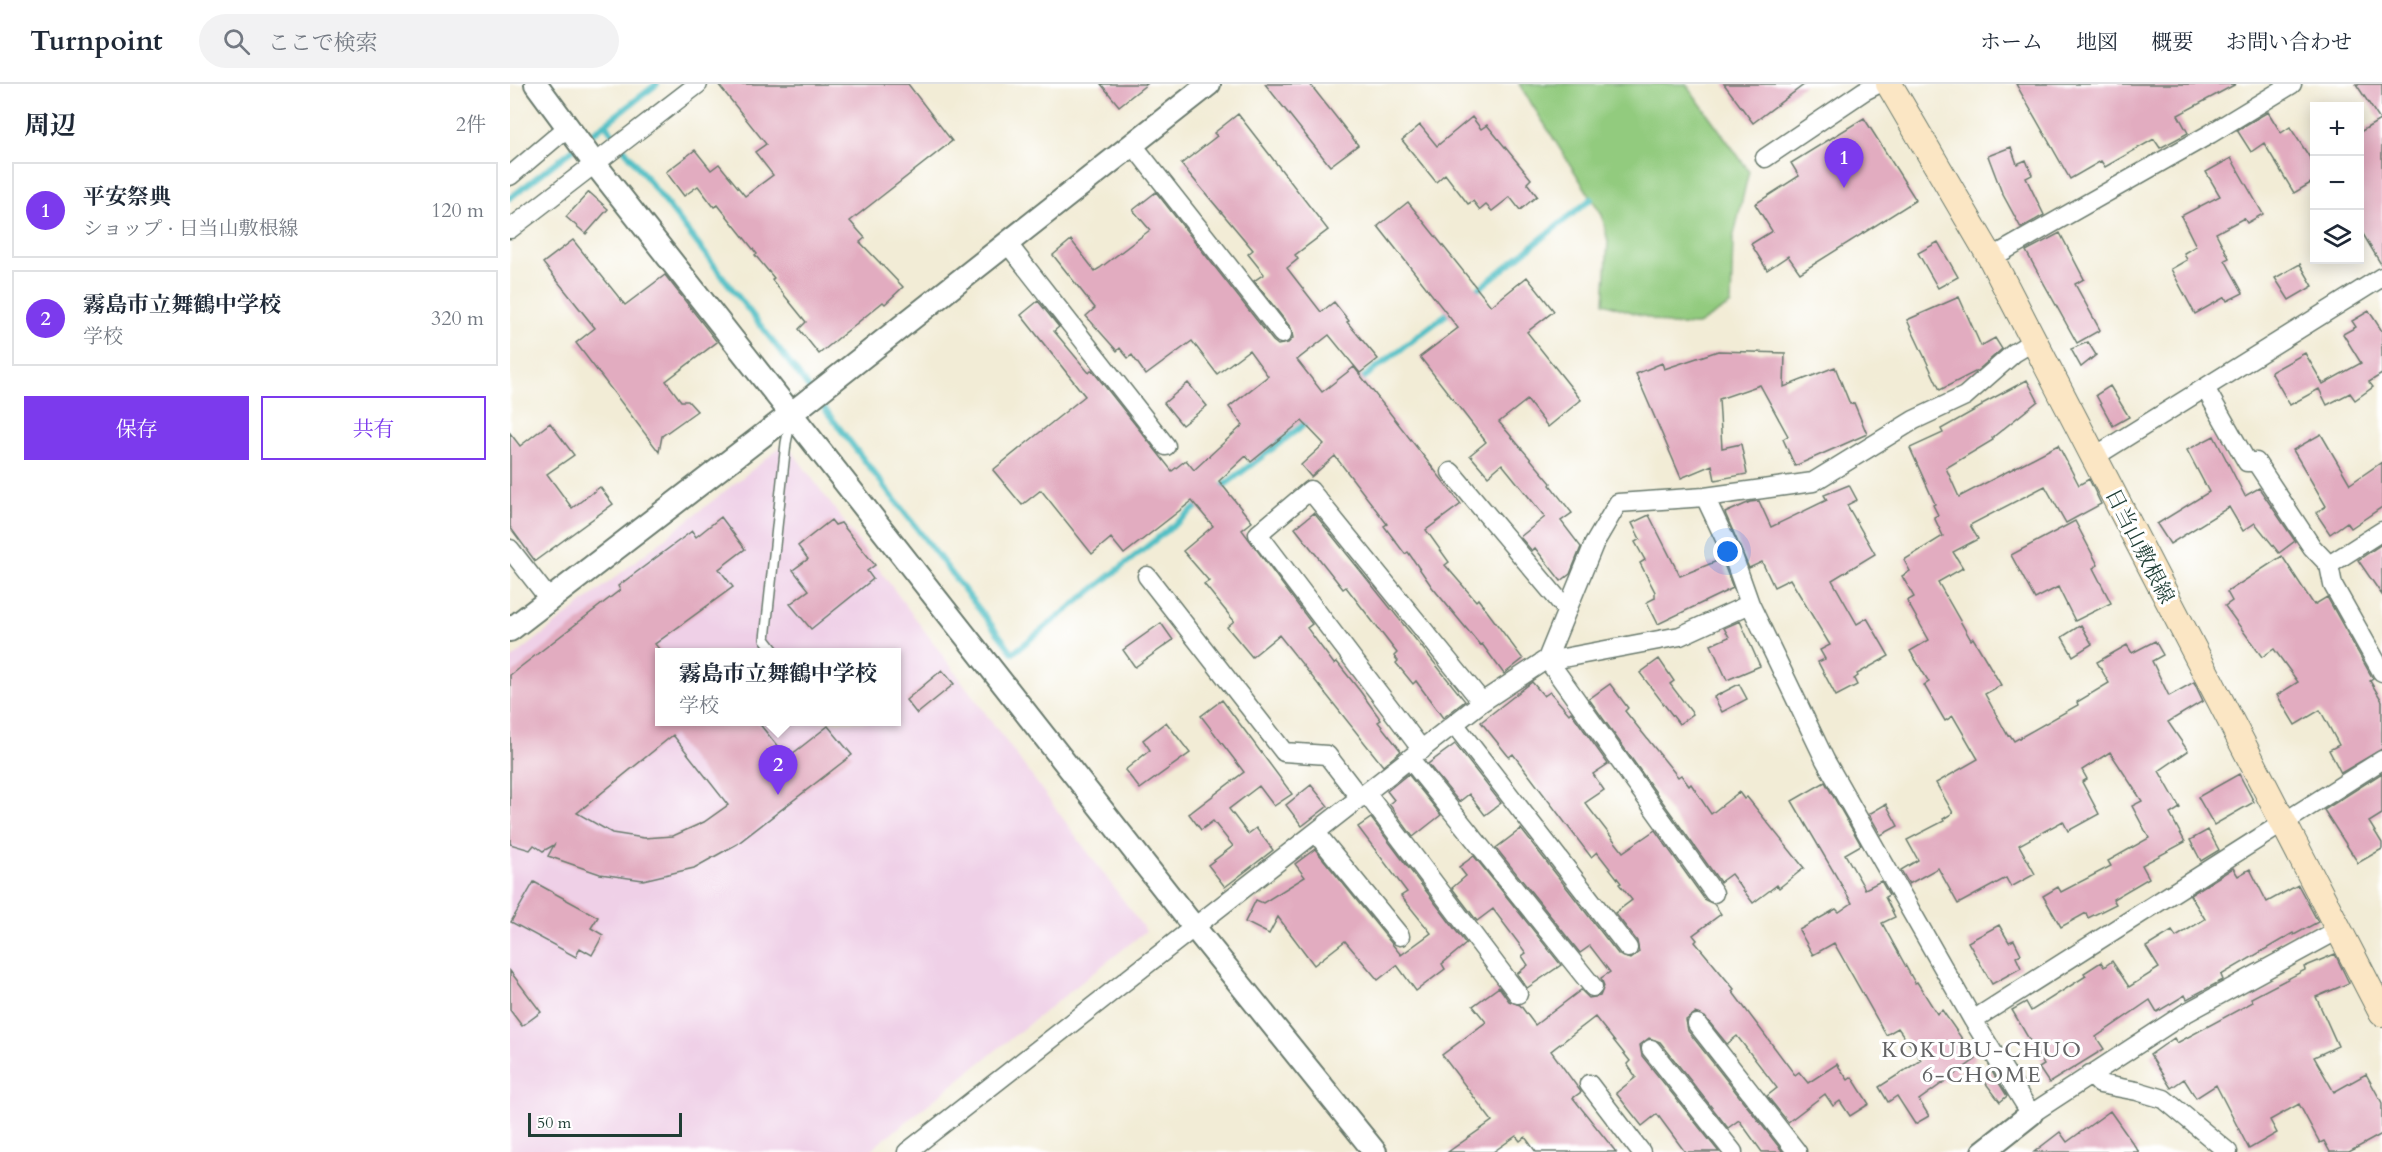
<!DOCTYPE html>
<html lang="ja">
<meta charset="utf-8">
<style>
body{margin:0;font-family:Cardo,"Noto Serif JP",serif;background:#f2f2f3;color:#1f2937}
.controls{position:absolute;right:18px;top:18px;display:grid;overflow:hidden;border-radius:0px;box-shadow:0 3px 15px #0003}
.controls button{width:54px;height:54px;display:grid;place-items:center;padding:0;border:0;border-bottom:2px solid #e0e1e3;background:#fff;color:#1f2937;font:30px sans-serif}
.scale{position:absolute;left:18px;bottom:15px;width:154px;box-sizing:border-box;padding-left:6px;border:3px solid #1f3d34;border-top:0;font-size:16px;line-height:21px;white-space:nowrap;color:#1f3d34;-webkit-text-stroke:4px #fff;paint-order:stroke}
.you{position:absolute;left:1218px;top:468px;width:21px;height:21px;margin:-15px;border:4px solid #fff;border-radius:50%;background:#1a73e8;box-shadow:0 0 0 9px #1a73e833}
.badge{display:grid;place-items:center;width:39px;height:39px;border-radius:50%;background:#7c3aed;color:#fff;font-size:20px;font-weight:700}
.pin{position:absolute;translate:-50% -50px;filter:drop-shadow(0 2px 3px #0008)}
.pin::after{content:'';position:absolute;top:32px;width:21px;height:18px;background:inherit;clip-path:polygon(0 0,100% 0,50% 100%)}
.popup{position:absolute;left:145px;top:564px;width:246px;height:78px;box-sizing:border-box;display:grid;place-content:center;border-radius:0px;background:#fff;filter:drop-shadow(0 2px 4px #0005);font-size:20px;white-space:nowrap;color:#747a83}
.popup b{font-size:22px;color:#1f2937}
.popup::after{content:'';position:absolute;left:50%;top:100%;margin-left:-12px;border:12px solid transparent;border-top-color:#fff}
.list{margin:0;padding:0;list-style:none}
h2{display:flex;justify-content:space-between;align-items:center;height:78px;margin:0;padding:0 24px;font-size:26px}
h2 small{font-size:20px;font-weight:400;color:#747a83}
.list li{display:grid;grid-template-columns:39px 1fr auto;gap:18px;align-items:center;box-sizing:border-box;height:96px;margin:0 12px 12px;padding:0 12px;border:2px solid #e0e1e3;border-radius:0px}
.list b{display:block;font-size:22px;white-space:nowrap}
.list p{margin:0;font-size:20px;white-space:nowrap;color:#747a83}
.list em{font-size:20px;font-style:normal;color:#747a83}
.actions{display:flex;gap:12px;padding:18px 24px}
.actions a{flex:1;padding:14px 0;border:2px solid #7c3aed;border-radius:0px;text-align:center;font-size:21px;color:#7c3aed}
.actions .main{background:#7c3aed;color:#fff}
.icon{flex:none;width:33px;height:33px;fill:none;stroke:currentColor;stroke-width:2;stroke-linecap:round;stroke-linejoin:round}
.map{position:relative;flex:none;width:1872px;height:1068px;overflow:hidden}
header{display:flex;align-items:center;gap:36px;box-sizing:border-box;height:84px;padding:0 30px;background:#fff;border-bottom:2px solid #e0e1e3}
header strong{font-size:28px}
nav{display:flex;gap:33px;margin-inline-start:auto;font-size:21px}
.search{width:420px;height:54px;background:#f2f2f3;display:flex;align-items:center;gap:15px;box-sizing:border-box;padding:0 21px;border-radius:33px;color:#747a83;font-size:22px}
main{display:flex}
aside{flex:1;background:#fff}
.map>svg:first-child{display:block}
.built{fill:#efd0e7;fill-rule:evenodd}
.green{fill:#92cb7e;stroke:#588459;stroke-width:1.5}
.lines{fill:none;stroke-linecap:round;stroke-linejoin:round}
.stream{stroke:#51bfc5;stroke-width:6}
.building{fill:#e2acc0;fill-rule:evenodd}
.service-casing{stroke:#697a6d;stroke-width:12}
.minor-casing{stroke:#697a6d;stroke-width:21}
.tertiary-casing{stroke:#697a6d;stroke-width:26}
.secondary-casing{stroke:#697a6d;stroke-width:28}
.service{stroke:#fff;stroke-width:9}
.minor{stroke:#fff;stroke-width:18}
.tertiary{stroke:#fff;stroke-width:22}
.secondary{stroke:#fbe6c4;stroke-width:26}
.labels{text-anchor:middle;stroke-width:6;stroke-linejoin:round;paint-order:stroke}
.street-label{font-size:21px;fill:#1f3d34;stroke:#fff}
.neighbourhood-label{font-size:22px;letter-spacing:1.5px;fill:#636465;stroke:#fff}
</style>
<header>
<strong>Turnpoint</strong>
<div class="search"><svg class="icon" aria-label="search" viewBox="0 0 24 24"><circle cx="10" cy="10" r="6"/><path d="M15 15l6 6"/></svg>ここで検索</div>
<nav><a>ホーム</a><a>地図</a><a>概要</a><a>お問い合わせ</a></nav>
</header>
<main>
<aside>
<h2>周辺<small>2件</small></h2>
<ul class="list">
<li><span class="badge">1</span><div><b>平安祭典</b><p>ショップ · 日当山敷根線</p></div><em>120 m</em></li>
<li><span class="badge">2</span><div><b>霧島市立舞鶴中学校</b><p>学校</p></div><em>320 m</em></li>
</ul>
<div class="actions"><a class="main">保存</a><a>共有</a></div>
</aside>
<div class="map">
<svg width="1872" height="1068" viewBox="0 0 1872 1068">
<rect width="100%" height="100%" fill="#fff"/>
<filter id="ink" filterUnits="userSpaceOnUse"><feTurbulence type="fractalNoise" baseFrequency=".0167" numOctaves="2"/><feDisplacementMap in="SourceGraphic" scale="12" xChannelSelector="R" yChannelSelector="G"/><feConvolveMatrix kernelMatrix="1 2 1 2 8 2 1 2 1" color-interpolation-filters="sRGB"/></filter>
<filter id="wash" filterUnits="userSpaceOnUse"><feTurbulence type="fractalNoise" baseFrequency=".008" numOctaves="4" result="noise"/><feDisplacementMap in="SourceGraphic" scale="24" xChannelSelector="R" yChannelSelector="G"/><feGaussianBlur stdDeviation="1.35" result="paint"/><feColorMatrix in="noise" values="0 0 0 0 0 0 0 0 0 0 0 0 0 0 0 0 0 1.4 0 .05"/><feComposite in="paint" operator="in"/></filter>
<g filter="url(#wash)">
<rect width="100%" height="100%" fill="#f2ecd6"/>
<path class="built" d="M276,359L636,847L358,1068H0V576ZM150,568H386V638H150Z"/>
<path class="green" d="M1009,0H1176L1239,87L1223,155L1221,220L1188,241H1161L1094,219L1098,158L1092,131Z"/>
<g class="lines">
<path class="stream" d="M95,40L301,307
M74,56L147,0
M0,114L66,63
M962,210L1081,115
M848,298L942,226
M307,315L503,569L693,418
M708,406L800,336"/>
</g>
<g id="blocks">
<path class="building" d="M208,0H398L442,57L340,137L355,154L350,158L393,203L375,220L373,218L309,270L289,245L296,238L262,196L264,194L245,171L247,170L208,121L204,123L188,102L174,112L156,88L185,66L201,86L209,80L235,112L263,91L245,68L256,60Z
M591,0H637L609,22Z
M755,0H800L848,61L820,82Z
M1214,0H1295L1243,39Z
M1506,0H1726L1668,31L1678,49L1650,64L1644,55L1595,83L1591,77L1560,95Z
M1846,0H1872V182L1850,145V48L1870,36Z
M1758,28L1771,49L1780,43L1804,80V97L1784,109L1754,59L1741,68L1727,46Z
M728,30L818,146L785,171L788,175L777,184L811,228L824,218L839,237L837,238L868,275L850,289L819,251L787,276L812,308L844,283L951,420L916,446L939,478L935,481L966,517L968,515L1013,575L994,590L972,560L970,561L922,503L898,468L895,470L874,442L877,440L825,372L801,393L791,381L814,360L792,337L741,378L736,372L709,397L742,438L732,446L802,540L797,544L824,580L827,578L850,607L871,636L868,638L891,667L873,682L769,551L742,573L717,543L724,537L694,500L699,497L673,467L703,442L682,417L614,470L601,454L582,470L531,406L512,421L483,386L575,312L511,231L528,217L549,243L544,247L579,289L582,286L662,387L676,376L684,386L733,341L719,323L758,292L739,266L707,290L682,257L636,291L622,271L618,274L610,264L607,267L576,232L585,224L543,171L561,156L585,187L590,184L640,146L623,126L646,108L763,257L768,261L778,259L783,254L781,244L744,197L754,190L738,170L743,166L671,80L707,52L704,49Z
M962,33L971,45L977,41L1021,95L1017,99L1027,112L1010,126L1000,113L982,127L976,121L970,126L963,117L958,120L935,90L926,98L892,56L910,41L927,62Z
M1354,34L1406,116L1290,189L1278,172L1257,186L1241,160L1262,147L1245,120L1289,92L1281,79Z
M1501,63L1507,80L1516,76L1522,91L1516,94L1534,131L1511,144L1492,109L1478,72Z
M1721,74L1753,130L1737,139L1734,134L1706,149L1719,174L1715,176L1733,209L1717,217L1715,213L1685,230L1661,185L1677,176L1674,169L1686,162L1671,132L1710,112L1696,88Z
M79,108L98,125L76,150L56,133Z
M898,118L981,222L1017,193L1044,227L1017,248L1071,316L1038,343L1017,316L989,338L1041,399L1040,401L1062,429L1051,437L1071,463L1060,490L1051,497L1025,464L1022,467L1010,453L1035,433L992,380L978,392L960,371L976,358L910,273L948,244L868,142Z
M1550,149L1574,195L1565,200L1590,246L1567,259L1516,167Z
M63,156L115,221L155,191L207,258L156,297L171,317H178L187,327L152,352L149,368L66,259L85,244L33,179Z
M1428,158L1448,193L1428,204L1408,169Z
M1790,180L1803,202L1779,216L1765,194Z
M1449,213L1471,262L1485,254L1492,265L1467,287L1430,306L1397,236Z
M1859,227L1872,247V290L1859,298L1863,303L1845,316L1840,309L1817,321L1809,305L1780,321L1761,288L1795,269L1813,300L1851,279L1833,250L1846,243L1842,237Z
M1578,258L1586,271L1571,283L1561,265Z
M1208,267L1275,269L1274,303L1325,283L1340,320L1344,319L1357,350L1285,382L1273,355L1278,352L1250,301L1209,315L1212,364L1231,360L1237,390L1205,396L1202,381L1171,394L1126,290L1152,279L1154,285Z
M1517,296L1528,317L1482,354L1483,356L1436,384L1449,413L1548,361L1569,401L1579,395L1591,420L1556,439L1535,402L1460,441L1468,455L1443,468L1453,484L1428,498L1461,556L1463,554L1491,601L1475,610L1498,652L1500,651L1504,657L1568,621L1567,618L1599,599L1587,578L1617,561L1622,569L1645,557L1653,571L1642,577L1659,612L1684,598L1693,617L1658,638L1678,667L1649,687L1670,724L1660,730L1675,758L1632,781L1639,794L1603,815L1606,820L1578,834L1576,829L1551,843L1533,812L1548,803L1551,808L1601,782L1598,777L1639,754L1622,722L1632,717L1600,668L1572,686L1577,695L1572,698L1589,730L1558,747L1553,737L1509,761L1525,790L1501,803L1496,794L1448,820L1428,784L1399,800L1391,786L1408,776L1397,756L1434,737L1433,735L1443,729L1426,699L1468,675L1443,632L1435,637L1414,601L1419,598L1400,567L1419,556L1397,517L1404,513L1392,492L1400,487L1394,476L1433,452L1424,433L1428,431L1423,421L1425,420L1400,364L1433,349L1431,345L1472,322V320Z
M678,299L697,322L672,341L654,319Z
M1600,302L1619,333L1603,342L1586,311Z
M40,339L64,371L37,390L62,424L90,403L103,420L25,477L0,443V349L10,362Z
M1811,350L1840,400L1872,378V423L1841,444L1837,438L1820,450L1806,429L1816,422L1783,366Z
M1704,352L1735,412L1749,404L1785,457L1769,469L1745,439L1733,447L1719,423L1660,460L1647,440L1699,408L1677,366Z
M1339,401L1347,416L1337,421L1365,470L1322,496L1347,540L1357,534L1379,572L1347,590L1348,592L1344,595L1347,601L1326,612L1308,578L1315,575L1310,566L1320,561L1280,495L1264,503L1252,478L1239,484L1215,429L1240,418L1249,417L1261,443L1317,416L1314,411Z
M804,429L955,617L933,634L906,597L903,600L886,579L888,577L884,572L887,569L836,503L833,505L785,444Z
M1139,431L1170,492L1212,475L1223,504L1148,540L1137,518L1145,514V508L1130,479L1135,476L1125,458L1130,455L1122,439Z
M211,433L235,465L209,485L223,503L145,560L150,566V638H248L277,674L318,642L342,671L227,760L184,784L133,796L90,790L38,772L44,761L33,767L24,761L20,766L0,760V591L110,506L108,502L182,447L186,453ZM163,651L218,721L194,738L163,752L134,754L102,749L67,729Z
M321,436L325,441L331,439L365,481L357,487L363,495L301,545L280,520L299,506L283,486L298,475L288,462Z
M1565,437L1588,481L1583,484L1601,519L1565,537L1548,503L1525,515L1501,471Z
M1872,460V511L1848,476Z
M1772,472L1804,521L1817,513L1863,595L1860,597L1872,617V665L1831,689L1819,666L1829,661L1810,626L1785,641L1767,611L1788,598L1764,565L1752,573L1715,522L1722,517L1717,508Z
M1230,537L1250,582L1217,596L1201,561L1219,553L1214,544Z
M651,539L663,556L625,583L613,566Z
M1571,541L1582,560L1563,572L1552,553Z
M1149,575L1164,597L1160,600L1183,630L1169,640L1130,589Z
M432,586L444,600L407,630L396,616Z
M1022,598L1034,612L1040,608L1059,630L1061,628L1098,680L1083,690L1094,706L1075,719L1113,768L1145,746L1195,816L1204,820L1211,830L1183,851L1187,856L1185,858L1224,905L1222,907L1285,991L1289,988L1298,999L1327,980L1338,996L1342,993L1359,1020L1340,1032L1330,1017L1323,1022L1315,1010L1278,1038L1257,1012L1267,1004L1227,952L1217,960L1195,933L1185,929L1176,936L1178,947L1273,1068H1252L1229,1036L1218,1044L1150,958L1139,954L1130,961L1132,972L1209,1068H1175L1147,1030L1132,1042L1106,1009L1126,993L1117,980L1120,977L1085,933L1041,967L1071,1008L1063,1014L1106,1068H1026L1015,1053L1010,1057L1006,1052L983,1068H938L982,1037L932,971L976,938L963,922L989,903L999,917L1010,921L1025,941L1071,906L1079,914L1090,912L1094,902L1091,894L1100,888L1080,862L1070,869L986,764L1011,745L1109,871L1120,875L1129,868L1127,857L1105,829L1122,816L1109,800L1111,799L1087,768L1081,773L1003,670L999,673L971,638Z
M1100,600L1118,624L1115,627L1168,693L1171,691L1179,702L1181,700L1201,730L1229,708L1234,715L1237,713L1294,784L1269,804L1267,801L1243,819L1221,790L1210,798L1079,615Z
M1229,600L1237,615L1212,628L1204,613Z
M712,616L782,710L764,722L749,702L719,725L738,750L746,744L763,766L715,803L698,781L723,762L703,737L691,746L679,730L734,688L691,632Z
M656,638L680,669L630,705L615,686L640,666L633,656Z
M945,660L991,719L975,731L959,710L949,718L918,680Z
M1872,689V730L1859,738L1872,759V765L1848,779L1814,726Z
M898,690L931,731L903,753L879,720L884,716L877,707Z
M1729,690L1744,718L1704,741L1688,713Z
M1315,698L1351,761L1335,770L1355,805L1371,797L1379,811L1375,813L1385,833L1372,839L1405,899L1407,898L1427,930L1432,926L1466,975L1409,1016L1419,1032L1405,1040L1387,1012L1378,1018L1369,1003L1411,976L1388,944L1376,951L1324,859L1303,871L1289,846L1326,825L1329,828L1342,819L1282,717Z
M801,701L818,722L792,742L776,721Z
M1376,720L1388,742L1371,751L1359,730Z
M861,734L956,860L932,880L935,885L906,907L887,881L868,896L835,857L804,881L768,833L759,850L735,838L746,816L753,819L795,793L785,780L805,765L891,871L921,849L891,812L897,808L848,743Z
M1698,746L1709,766L1691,777L1680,756Z
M964,772L1051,881L1017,904L1007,890L1018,881L1012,872L1016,869L983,825L967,837L942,804L956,792L949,783Z
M1723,784L1728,792L1740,785L1757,818L1788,801L1808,838L1784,851L1783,849L1711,891L1713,896L1677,915L1675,911L1647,928L1640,916L1586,953L1594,965L1539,999L1529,984L1534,981L1502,926L1516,918L1521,927L1576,892L1574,889L1591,878L1594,883L1602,877L1619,903L1649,884L1636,863L1662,847L1666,853L1695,835L1680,811Z
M24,798L88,833L81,844L93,851L82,871L70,864L66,873L1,838Z
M1489,841L1499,858L1504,856L1511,870L1506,873L1511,884L1482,900L1458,858Z
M1825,870L1839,899L1806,913L1828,962L1804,973L1824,1008L1856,990L1872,1019V1050L1839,1068H1820L1814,1057L1810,1059L1789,1020L1760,1036L1767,1049L1739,1065L1706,1001L1686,1014L1674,995L1661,1004L1640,971L1664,954L1667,959L1743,918L1741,914L1795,886L1794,883Z
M0,887L31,928L12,942L0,926Z
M1481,986L1497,1012L1490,1018L1471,993Z
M1600,1027L1629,1068H1524L1550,1048L1557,1058Z"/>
</g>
</g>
<g filter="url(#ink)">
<use href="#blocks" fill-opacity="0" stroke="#697a6d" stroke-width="1.5"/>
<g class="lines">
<defs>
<path id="service" d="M265,568L255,555L276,359L281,335"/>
<path id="minor" d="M623,61L772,250
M1255,74L1354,7L1368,0
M0,92L59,42
M0,145L188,0
M497,159L656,362
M1481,174L1700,50L1782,0
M1695,304L1737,378H1746L1802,463L1819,481
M1584,373L1872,193
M941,388L1057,526
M1195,413L1223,472L1240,520L1315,676L1463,936L1521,1030L1674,930L1828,846
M1872,447L1819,481L1823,501L1872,588
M0,465L39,515
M637,492L774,668L817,671L850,714
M1037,575L1084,460L1108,419L1195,413L1303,398L1404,336L1455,312L1504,269L1524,257
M1037,575L1204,809
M945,641L1118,864
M912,666L748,450L800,406L972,618
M900,675L1083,903
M856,709L1008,910
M806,749L890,852
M1463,936L1872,676
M1187,940L1287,1068
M1141,965L1223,1068
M1580,990L1590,1000L1627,1007L1654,1015L1718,1068
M1079,1000L1131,1068
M397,1068L972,618L1037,575H1048L1170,552L1240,520"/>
<path id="tertiary" d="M26,0L85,80L684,843L865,1068
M0,546L282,329L699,0
M1473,1068L1521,1030"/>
<path id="secondary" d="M1379,0L1481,174L1872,929"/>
</defs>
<use href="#service" class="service-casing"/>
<use href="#minor" class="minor-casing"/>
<use href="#tertiary" class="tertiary-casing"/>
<use href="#secondary" class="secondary-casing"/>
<use href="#service" class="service"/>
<use href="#minor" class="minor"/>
<use href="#tertiary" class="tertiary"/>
<use href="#secondary" class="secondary"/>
</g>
</g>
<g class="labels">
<g class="street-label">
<text transform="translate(1630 462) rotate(63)" y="7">日当山敷根線</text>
</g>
<g class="neighbourhood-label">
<text x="1472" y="973">KOKUBU-CHUO<tspan x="1472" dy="25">6-CHOME</tspan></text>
</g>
</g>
</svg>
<div class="controls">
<button>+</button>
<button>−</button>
<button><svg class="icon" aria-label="layers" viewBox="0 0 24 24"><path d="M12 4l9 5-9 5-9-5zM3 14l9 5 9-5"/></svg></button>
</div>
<div class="scale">50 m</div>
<div class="you"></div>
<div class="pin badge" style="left:1334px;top:104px">1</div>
<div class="pin badge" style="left:268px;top:711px">2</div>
<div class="popup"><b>霧島市立舞鶴中学校</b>学校</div>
</div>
</main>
